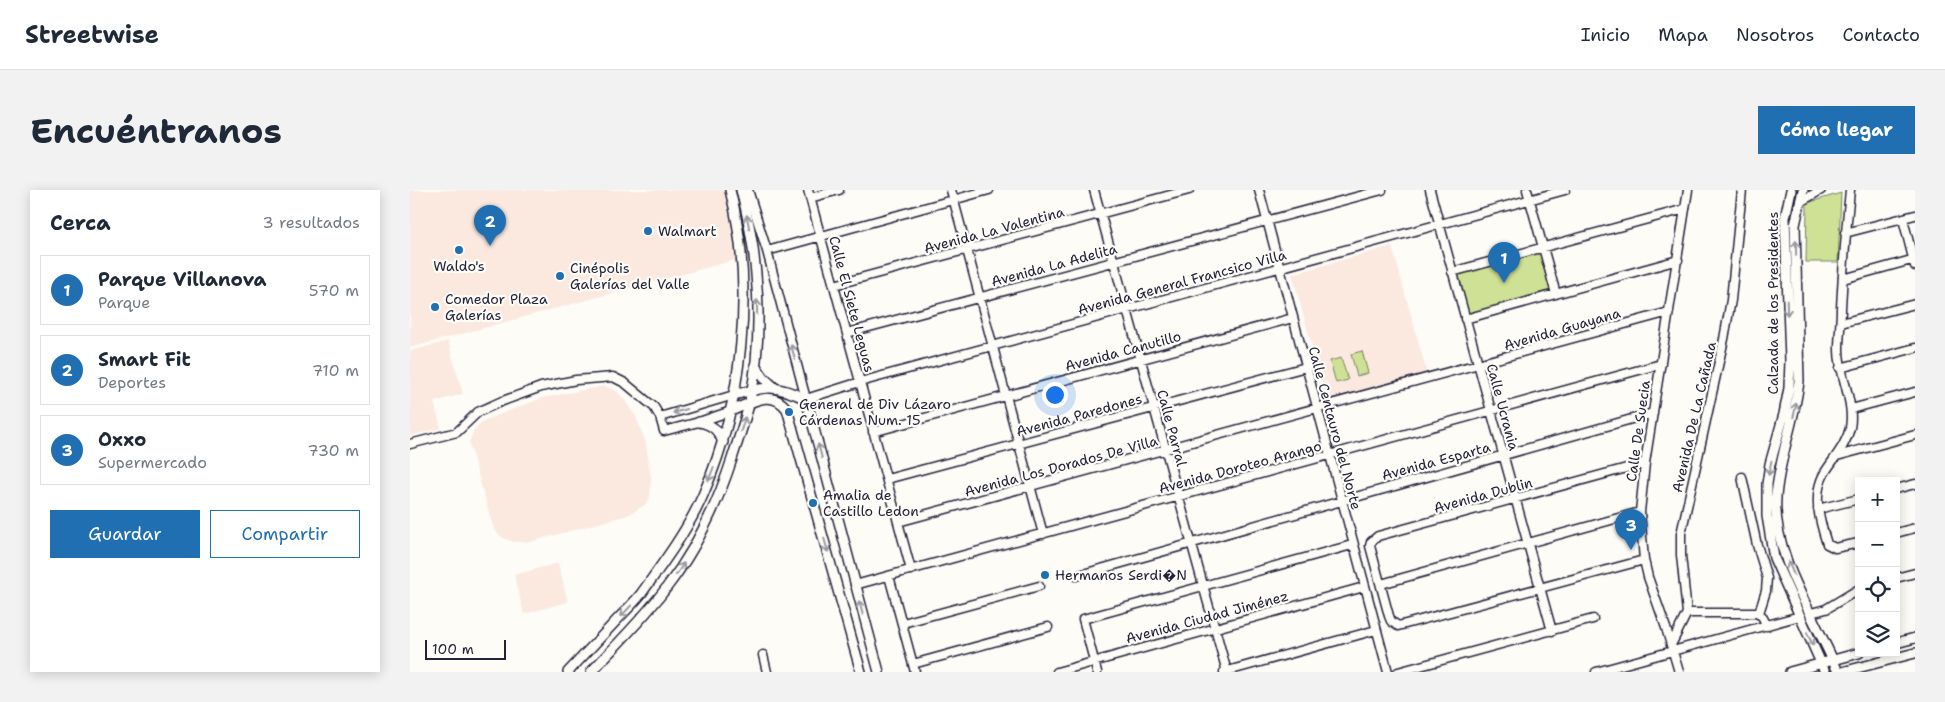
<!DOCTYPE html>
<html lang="es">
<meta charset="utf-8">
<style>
body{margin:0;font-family:"Shantell Sans",sans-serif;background:#f2f2f3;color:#1f2937}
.controls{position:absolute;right:15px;bottom:15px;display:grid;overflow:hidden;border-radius:0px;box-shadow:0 2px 12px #0003}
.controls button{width:45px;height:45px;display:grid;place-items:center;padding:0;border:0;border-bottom:1px solid #e0e1e3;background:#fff;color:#1f2937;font:25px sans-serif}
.scale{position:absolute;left:15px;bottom:12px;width:81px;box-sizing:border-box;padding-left:5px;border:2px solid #22223b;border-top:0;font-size:14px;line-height:18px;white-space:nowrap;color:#22223b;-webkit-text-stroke:4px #fdfcf7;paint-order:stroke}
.you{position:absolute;left:644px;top:204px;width:18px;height:18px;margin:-12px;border:4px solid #fff;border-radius:50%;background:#1a73e8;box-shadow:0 0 0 8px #1a73e833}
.badge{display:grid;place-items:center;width:32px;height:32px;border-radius:50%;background:#1f6fb2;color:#fff;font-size:16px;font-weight:700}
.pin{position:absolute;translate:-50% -41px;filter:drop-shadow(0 1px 2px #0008)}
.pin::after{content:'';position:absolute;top:26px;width:18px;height:15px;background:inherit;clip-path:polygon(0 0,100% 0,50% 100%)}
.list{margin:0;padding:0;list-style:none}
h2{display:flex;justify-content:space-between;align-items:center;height:65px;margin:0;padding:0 20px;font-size:21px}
h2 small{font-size:16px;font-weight:400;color:#747a83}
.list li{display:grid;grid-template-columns:32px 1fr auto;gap:15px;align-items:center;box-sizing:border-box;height:70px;margin:0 10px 10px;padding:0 10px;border:1px solid #e0e1e3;border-radius:0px}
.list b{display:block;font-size:19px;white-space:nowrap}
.list p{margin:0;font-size:16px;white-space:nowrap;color:#747a83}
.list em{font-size:16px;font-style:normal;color:#747a83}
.actions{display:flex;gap:10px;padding:15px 20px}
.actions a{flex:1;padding:11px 0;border:1px solid #1f6fb2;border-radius:0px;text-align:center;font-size:18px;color:#1f6fb2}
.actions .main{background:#1f6fb2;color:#fff}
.icon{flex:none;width:28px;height:28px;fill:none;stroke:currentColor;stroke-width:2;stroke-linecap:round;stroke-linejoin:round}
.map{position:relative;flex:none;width:1505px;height:482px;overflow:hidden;border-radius:0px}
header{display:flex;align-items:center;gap:30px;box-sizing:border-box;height:70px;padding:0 25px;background:#fff;border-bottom:1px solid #e0e1e3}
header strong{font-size:24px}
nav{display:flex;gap:28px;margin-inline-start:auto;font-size:18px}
.intro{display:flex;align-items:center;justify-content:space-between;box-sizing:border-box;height:120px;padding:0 30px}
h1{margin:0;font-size:35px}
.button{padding:12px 22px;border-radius:0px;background:#1f6fb2;color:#fff;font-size:18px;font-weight:700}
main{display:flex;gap:30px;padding:0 30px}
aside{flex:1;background:#fff;border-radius:0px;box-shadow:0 2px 12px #0003}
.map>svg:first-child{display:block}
.built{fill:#fbe9e0}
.green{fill:#cee195;stroke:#788268}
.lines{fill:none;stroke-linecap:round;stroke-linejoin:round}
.minor-casing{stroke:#22223b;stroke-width:11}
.major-casing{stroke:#22223b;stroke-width:12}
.minor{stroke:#fdfcf7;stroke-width:8}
.major{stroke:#fdfcf7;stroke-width:9}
.oneway{stroke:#9a9aa2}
.poi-dot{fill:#1f6fb2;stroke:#fdfcf7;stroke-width:2}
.labels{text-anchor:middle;stroke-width:4.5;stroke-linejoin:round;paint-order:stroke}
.street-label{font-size:14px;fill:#22223b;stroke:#fdfcf7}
.poi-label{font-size:14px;fill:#22223b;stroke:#fdfcf7;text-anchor:start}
</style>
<header>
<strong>Streetwise</strong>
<nav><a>Inicio</a><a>Mapa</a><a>Nosotros</a><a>Contacto</a></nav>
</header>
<div class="intro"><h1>Encuéntranos</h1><a class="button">Cómo llegar</a></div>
<main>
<aside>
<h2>Cerca<small>3 resultados</small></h2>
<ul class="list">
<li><span class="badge">1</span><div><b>Parque Villanova</b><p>Parque</p></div><em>570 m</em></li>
<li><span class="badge">2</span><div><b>Smart Fit</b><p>Deportes</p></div><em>710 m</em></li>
<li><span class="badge">3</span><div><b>Oxxo</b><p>Supermercado</p></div><em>730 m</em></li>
</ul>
<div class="actions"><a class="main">Guardar</a><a>Compartir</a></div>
</aside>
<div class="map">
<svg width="1505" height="482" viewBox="0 0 1505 482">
<rect width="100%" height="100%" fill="#fdfcf7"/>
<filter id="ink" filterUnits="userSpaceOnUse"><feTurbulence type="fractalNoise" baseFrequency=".02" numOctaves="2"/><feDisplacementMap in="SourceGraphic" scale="10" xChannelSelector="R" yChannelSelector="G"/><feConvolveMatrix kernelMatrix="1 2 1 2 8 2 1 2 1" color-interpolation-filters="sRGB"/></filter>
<g filter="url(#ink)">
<path class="built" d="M0,0H316L325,50V70L0,158Z
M982,56L1017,183L917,211L882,84Z
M38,151L53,204L24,212L31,238L0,246V161Z
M194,196L207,201L216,212L226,227L236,253L241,288L240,307L235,315L218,325L120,352H104L93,348L84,340L59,253L64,240L73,231L132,208Z
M148,373L158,412L114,424L104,385Z"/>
<path class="green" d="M1431,3L1428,72H1396L1397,13Z
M1133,58L1146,104L1055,128L1043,82Z
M952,161L958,183L947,186L941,164Z
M931,168L938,190L926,193L920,171Z"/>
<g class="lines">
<defs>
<path id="minor" d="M338,0L357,61L396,209L450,192L1155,0
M398,0L501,380
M541,0L633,344
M684,0L817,482
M849,0L978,482
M1020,0L1142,441
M1117,0L1146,104
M1440,0C1436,39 1433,78 1431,118C1431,132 1429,146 1429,160C1429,186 1445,211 1440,238C1436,256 1423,269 1414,284C1402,306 1410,332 1417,354L1425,358L1449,353
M400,8L429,0
M1390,12L1411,0
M1493,29L1505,76
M1435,43L1505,25
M357,61L579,0
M1042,82L1275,19
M1433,89L1505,69
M424,95L779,0
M1055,129L1268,70
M1431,133L1505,114
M437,143L972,0
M1430,178L1505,158
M1441,219L1505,202
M250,227L324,205
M463,242L883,128
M0,254L47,242L68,222L90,212L131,197L166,190L203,187L215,193L244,217L250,227L254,241L289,232L321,221
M1427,266L1505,245
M1332,287L1347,355L1357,388L1356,401L1349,423
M477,289L896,177
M1486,299L1505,294
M1408,319L1449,309
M488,332L1259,122
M1486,343L1505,338
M1234,370L988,436L981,431L979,426L960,356L961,352L968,346L1235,273
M479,386L505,482
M666,386L1243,223
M1486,388L1505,383
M971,394L1230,322
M445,395L1251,174
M1277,423H1346L1352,426L1357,436
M1401,423L1416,419L1449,399
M493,433L629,396
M1261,455L1277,423L1271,365V344L1314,149L1321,110L1332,0
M353,465L357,482
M503,474L638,437
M647,482L954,397
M687,482L673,429L942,355
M814,482L966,440
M988,482L1183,429
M1186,482L1390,426
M1269,482L1256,438L1238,387L1234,370L1230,322L1235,273L1278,0"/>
<path id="major" d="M1381,0L1375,28L1380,171L1379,198L1374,224L1360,274L1357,294V326L1364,368L1415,482
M1393,0L1385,35L1389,191C1385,230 1369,267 1366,307C1362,367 1406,428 1428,482
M345,175L354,188L364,197
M324,205C356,196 365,194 396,209L469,482
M321,221C341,213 361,198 377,219L451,482
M289,232C302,234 308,240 313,252
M1486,453L1505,448
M158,482C174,465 189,449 205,432C213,423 223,414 231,404C253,373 278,340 293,305C333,213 345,97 320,0
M181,482C207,454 234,428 257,397C287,358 307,315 322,269C328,250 335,231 340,211C354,142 349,67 331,0
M1380,482L1449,463
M1432,482L1505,463"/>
</defs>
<use href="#minor" class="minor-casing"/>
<use href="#major" class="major-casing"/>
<use href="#minor" class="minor"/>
<use href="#major" class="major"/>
</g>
<defs><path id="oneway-shaft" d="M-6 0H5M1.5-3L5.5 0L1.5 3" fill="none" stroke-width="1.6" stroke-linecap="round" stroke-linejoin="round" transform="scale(1.25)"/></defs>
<g class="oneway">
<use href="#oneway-shaft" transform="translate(338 32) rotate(-101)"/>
<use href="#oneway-shaft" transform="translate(1386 58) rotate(-91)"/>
<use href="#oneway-shaft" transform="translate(347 117) rotate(-91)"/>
<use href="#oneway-shaft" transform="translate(1377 118) rotate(88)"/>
<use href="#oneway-shaft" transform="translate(383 162) rotate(-105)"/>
<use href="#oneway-shaft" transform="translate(1385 220) rotate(-77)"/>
<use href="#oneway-shaft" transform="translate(270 221) rotate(164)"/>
<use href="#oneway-shaft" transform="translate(333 234) rotate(-73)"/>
<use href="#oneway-shaft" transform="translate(410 261) rotate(-105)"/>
<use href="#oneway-shaft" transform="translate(1360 278) rotate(101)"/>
<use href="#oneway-shaft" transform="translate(301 284) rotate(111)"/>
<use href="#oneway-shaft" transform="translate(416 355) rotate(74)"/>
<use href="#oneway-shaft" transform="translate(1381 378) rotate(-112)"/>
<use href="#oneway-shaft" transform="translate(270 379) rotate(-56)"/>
<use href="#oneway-shaft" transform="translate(451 418) rotate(-105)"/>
<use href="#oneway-shaft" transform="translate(216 421) rotate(133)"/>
<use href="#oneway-shaft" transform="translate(1400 449) rotate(65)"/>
</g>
</g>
<g class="poi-dot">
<circle cx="238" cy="41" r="5"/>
<circle cx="49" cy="60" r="5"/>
<circle cx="150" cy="86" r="5"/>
<circle cx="25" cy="117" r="5"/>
<circle cx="379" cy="222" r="5"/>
<circle cx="403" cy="313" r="5"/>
<circle cx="635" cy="385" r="5"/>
</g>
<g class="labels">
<g class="street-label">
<text transform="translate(584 40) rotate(-15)" y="5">Avenida La Valentina</text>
<text transform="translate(644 75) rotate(-15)" y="5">Avenida La Adelita</text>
<text transform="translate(772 92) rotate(-15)" y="5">Avenida General Francsico Villa</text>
<text transform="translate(1363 113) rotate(-90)" y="5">Calzada de los Presidentes</text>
<text transform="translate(442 114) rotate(75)" y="5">Calle El Siete Leguas</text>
<text transform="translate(1152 139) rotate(-16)" y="5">Avenida Guayana</text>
<text transform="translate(713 161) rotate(-15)" y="5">Avenida Canutillo</text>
<text transform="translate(1093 217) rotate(75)" y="5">Calle Ucrania</text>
<text transform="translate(669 225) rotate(-15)" y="5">Avenida Paredones</text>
<text transform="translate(1284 227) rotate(-77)" y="5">Avenida De La Cañada</text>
<text transform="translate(762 238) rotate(75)" y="5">Calle Parral</text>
<text transform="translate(925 238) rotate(75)" y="5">Calle Centauro del Norte</text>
<text transform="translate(1228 241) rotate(-82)" y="5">Calle De Suecia</text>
<text transform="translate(1026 271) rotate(-15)" y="5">Avenida Esparta</text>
<text transform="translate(651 276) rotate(-15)" y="5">Avenida Los Dorados De Villa</text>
<text transform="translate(830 277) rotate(-15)" y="5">Avenida Doroteo Arango</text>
<text transform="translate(1073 305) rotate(-15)" y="5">Avenida Dublin</text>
<text transform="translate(797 427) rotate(-15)" y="5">Avenida Ciudad Jiménez</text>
</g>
<g class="poi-label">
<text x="248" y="46">Walmart</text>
<text x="49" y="81" text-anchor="middle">Waldo's</text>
<text x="160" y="83">Cinépolis<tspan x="160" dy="16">Galerías del Valle</tspan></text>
<text x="35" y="114">Comedor Plaza<tspan x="35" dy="16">Galerías</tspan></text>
<text x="389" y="219">General de Div Lázaro<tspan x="389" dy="16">Cárdenas Num. 15</tspan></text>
<text x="413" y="310">Amalia de<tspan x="413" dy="16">Castillo Ledon</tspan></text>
<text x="645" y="390">Hermanos Serdi�N</text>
</g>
</g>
</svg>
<div class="controls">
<button>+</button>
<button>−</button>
<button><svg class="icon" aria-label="locate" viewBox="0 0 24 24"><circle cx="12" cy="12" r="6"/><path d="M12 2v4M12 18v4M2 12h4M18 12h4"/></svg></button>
<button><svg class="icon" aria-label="layers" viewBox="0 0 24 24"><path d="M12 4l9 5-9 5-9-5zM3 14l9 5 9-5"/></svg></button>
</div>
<div class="scale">100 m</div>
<div class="you"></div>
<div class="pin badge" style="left:1094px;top:93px">1</div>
<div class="pin badge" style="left:80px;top:56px">2</div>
<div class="pin badge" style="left:1221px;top:360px">3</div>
</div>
</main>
